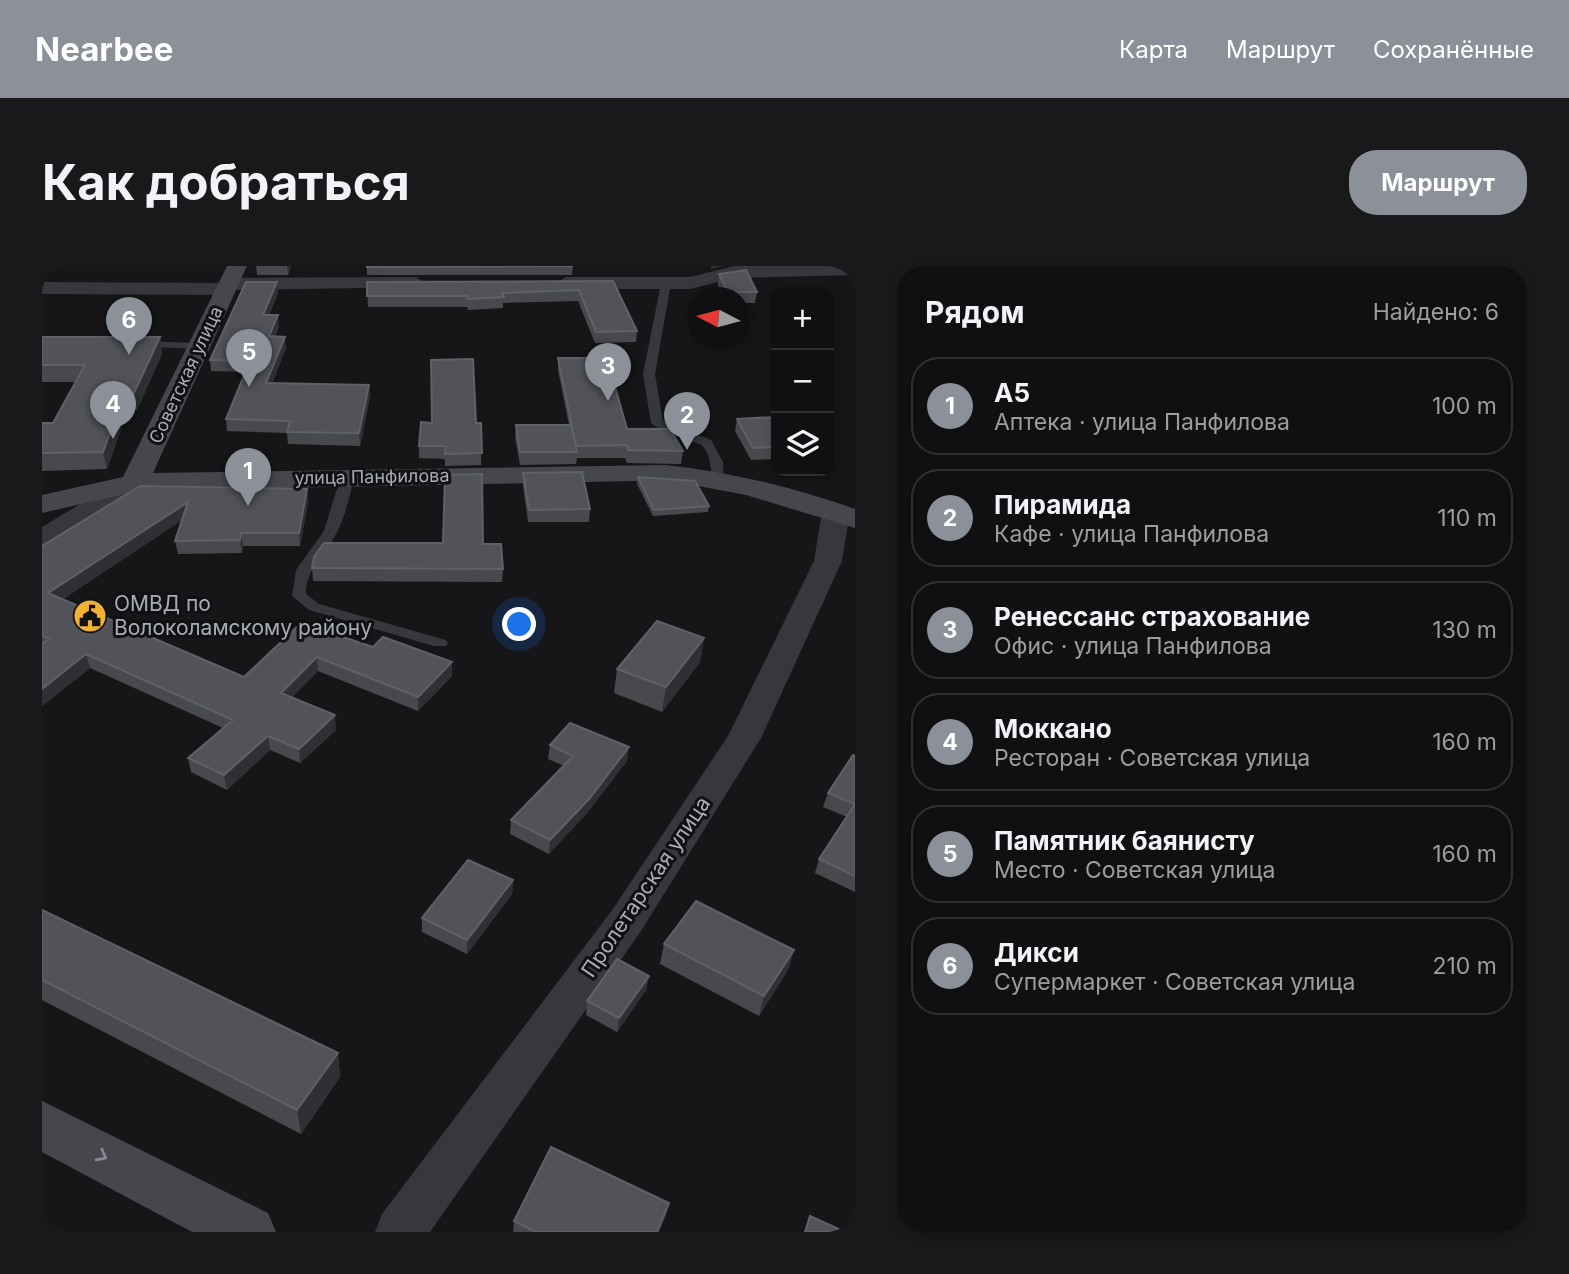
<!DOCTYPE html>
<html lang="ru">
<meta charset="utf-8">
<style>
body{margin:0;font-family:Inter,sans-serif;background:#19191b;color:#f1f3f6}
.controls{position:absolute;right:21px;top:21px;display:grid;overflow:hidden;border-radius:14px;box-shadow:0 4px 10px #0003}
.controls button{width:63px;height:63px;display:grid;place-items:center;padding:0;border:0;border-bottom:2px solid #303032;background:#101012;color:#f1f3f6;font:35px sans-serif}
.compass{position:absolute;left:645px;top:21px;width:63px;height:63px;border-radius:50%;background:#101012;box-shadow:0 4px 10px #0003;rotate:276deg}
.you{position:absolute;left:478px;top:359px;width:24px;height:24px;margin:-18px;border:5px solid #fff;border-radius:50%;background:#1a73e8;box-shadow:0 0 0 10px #1a73e833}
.badge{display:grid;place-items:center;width:46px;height:46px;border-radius:50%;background:#8c9099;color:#fff;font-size:23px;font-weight:700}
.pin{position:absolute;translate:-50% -58px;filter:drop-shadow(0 2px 4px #0008)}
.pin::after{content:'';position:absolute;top:37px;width:24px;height:21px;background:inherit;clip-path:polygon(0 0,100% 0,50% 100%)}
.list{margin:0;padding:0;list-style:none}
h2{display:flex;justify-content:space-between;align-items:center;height:91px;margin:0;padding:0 28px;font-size:30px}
h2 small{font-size:23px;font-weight:400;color:#9c9d9f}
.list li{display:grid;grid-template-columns:46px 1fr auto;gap:21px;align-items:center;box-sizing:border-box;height:98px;margin:0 14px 14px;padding:0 14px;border:2px solid #303032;border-radius:28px}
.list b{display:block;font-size:26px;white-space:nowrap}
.list p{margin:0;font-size:23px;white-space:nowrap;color:#9c9d9f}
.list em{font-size:23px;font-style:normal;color:#9c9d9f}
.icon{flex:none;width:38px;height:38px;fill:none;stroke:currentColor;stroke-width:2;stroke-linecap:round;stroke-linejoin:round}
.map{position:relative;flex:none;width:813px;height:966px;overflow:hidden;border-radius:28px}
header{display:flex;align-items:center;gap:42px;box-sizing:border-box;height:98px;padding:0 35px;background:#8c9099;color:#fff}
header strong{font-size:33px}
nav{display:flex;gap:38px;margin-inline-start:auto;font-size:24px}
.intro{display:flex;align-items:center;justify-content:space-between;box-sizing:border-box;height:168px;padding:0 42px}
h1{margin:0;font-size:49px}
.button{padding:18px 32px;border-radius:28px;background:#8c9099;color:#fff;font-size:24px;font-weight:700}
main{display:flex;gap:42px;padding:0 42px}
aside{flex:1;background:#101012;border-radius:28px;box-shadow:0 4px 10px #0003}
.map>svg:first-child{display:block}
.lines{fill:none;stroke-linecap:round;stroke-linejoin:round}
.lane{fill:#37383d;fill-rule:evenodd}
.street{fill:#37383d;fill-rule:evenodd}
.secondary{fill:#45474d;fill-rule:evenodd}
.wall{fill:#47494d}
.shaded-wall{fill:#2f3033}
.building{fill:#525359;stroke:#5f6168;stroke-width:2}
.oneway{stroke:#858993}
.labels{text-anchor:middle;stroke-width:6;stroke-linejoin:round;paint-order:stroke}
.far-street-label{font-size:18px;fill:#a8adb8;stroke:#111113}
.poi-label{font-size:21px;fill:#a8adb8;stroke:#111113;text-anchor:start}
.street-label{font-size:21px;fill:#a8adb8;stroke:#111113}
</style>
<header>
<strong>Nearbee</strong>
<nav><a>Карта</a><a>Маршрут</a><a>Сохранённые</a></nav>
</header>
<div class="intro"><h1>Как добраться</h1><a class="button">Маршрут</a></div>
<main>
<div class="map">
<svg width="813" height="966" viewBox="0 0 813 966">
<rect width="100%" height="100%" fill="#161618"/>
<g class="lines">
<path class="lane" d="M624,14L629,17L613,108L621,155L669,174L681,196L682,216H672C667,203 670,191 660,179L622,166L609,157L601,108L619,17Z
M97,75L157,77L162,80L157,83L93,80L92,78Z
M305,209L312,213C307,231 304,249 295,266C284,289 264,301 264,328L277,338L404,374L406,377L404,380H392L267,344L250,330L254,304L282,265L298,213Z"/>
<path class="street" d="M692,0H813V9L692,12L648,23H524L514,17L524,11H648Z
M374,11L384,17L381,21L193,24L184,29L0,28V16L178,17L187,12Z
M92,209L101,211L105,217L101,223L10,279L0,281V261L83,211Z
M794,238L804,240L808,246L800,295L719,472L599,665L388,966H333L340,948L571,643L686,470L772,295L780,246L784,240Z"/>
<path class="secondary" d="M185,0H205L111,207L623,199C688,206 751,221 813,243V262L704,229L651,219L594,215L128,224L92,226L0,247V229L81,211Z
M0,835L226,947L234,966H150L0,886Z"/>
</g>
<path class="wall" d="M214,0H249L246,9H215Z
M531,0L530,9H325V1Z
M677,8L715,26L713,37H697V32H682L676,19Z
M571,15L595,65L594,76L553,77L536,35L461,37V42L426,44L425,41H326L325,16Z
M235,16L236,27L227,49L237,60L233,70L244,82L230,117L327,119L328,131L318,180L246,178L245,167L185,165L184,153L203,106L169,105L168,94Z
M0,71H118L120,88L95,144L86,143L65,203L0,205V157H11L34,116H0Z
M516,92L585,163L641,185L639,198L585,197L583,192H535L534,198L478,199L473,171L474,159H527L516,104Z
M734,151V193L709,194L693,165L695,153Z
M390,157H439V199L403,200V193L377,192V180Z
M481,207L548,243L547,256H486L481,220Z
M596,211L667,240L666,246L611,250L595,218Z
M265,223L266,236L258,280H201L200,287L136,288L133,275L140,254L21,333L202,411L259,357L410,410L376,445L276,405L250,431L294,464L258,497L228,484L185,524L149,506L146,492L181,462L48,402L0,440V280Z
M270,302L461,303L460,316L271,315Z
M662,372L658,396L620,446L572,427L575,403Z
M508,479L585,495L545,547L507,588L468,568L469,554L522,500L506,493Z
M813,490V626L773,607L777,593L805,551L781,541L786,527Z
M471,614L470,628L425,688L380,666V652Z
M0,644L296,787L298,811L259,868L0,734Z
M622,678L752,684L746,704L717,750L618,698Z
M607,710L604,724L575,766L544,749L545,735Z
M624,949L617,966H471L472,955Z"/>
<path class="shaded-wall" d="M245,0H249L246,9Z
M669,0H682L668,3Z
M235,16L236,27L222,60L221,49Z
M236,49L237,60L228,81L227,70Z
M118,71L120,88L95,144L92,127Z
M243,71L244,82L226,129L224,117Z
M327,119L328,131L318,180L317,167Z
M83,127L86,143L65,203L61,186Z
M265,223L266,236L258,280L257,267Z
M146,236L148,249L9,341L6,327Z
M199,267L201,280L200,287L198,274Z
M662,372L658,396L620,446L624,421Z
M44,388L48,402L0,440V423Z
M275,391L276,405L241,441L239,427Z
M410,396V410L376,445V431Z
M293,449L294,464L258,497L257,483Z
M226,470L228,484L185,524L182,509Z
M587,481L585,495L545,547L507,588L508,574Z
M471,614L470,628L425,688V674Z
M752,684L746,704L717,750L722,730Z
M607,710L604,724L575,766L577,752Z
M296,787L298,811L259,868L255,844Z
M627,937L624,949L617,966H615Z"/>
<path class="building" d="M325,0H531L325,1Z
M704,4L715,26H686L677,8Z
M571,15L595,65L554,66L537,24L460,27L462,31L426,33L425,30H325V16Z
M204,16H235L221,49H236L227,70L243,71L224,117L327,119L317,167L245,166L248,155L184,153L208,95L168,94Z
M0,71H118L92,127H83L61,186L0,187V157H11L43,99H0Z
M516,92H565L585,163H628L641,185L587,184L584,179L534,180Z
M431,93L434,157H439L440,187L403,188L404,180H377L379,156L390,157L389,94Z
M734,151V181L711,182L695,153Z
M474,159H529L535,186H478Z
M540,206L548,243L487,244L481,207Z
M440,208L441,278H459L461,303L270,302L272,291L282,277H401L403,209Z
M596,211L653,215L667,240L612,244Z
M98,220L265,223L257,267H199L198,274L133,275L146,236L6,327L202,411L259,357L331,381L341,371L410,396L376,431L275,391L239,427L293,449L257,483L226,470L182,509L146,492L191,454L44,388L0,423V378L7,373L0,370V280Z
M615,355L662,372L624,421L575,403Z
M528,457L587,481L547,533L508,574L469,554L531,490L508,479Z
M811,489L813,490V610L777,593L813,538L786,527Z
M426,594L471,614L425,674L380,652Z
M654,635L752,684L722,730L622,678Z
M0,644L296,787L255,844L0,714Z
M575,693L607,710L577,752L545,735Z
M509,881L627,937L615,966H494L472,955Z
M768,950L803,966H763Z"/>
<defs><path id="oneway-chevron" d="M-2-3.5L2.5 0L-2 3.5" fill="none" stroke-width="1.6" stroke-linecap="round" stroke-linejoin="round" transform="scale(1.75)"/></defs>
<use class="oneway" href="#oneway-chevron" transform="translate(60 890) rotate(28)"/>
<defs>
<symbol id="civic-disc" viewBox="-11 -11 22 22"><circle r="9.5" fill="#f2b134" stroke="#111113"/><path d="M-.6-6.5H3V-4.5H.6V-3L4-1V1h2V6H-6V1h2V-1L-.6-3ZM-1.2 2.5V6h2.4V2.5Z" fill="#111"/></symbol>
</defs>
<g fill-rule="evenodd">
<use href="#civic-disc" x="29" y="331" width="38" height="38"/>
</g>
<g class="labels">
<g class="far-street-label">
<text transform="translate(144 109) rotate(-65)" y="6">Советская улица</text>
<text transform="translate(330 211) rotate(-1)" y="6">улица Панфилова</text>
</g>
<g class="poi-label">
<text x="72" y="345">ОМВД по<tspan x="72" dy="24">Волоколамскому району</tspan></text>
</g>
<g class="street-label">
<text transform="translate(604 621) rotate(-56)" y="7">Пролетарская улица</text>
</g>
</g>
</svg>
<div class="controls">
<button>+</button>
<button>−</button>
<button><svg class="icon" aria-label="layers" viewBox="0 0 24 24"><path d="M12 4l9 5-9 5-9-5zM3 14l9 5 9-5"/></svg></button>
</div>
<svg class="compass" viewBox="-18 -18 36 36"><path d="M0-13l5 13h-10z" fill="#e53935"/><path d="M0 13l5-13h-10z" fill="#9c9d9f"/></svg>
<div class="you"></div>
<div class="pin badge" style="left:206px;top:240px">1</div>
<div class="pin badge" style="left:645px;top:184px">2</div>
<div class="pin badge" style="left:566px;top:135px">3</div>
<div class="pin badge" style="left:71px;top:173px">4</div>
<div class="pin badge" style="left:207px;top:121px">5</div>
<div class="pin badge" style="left:87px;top:89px">6</div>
</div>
<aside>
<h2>Рядом<small>Найдено: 6</small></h2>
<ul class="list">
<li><span class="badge">1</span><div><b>А5</b><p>Аптека · улица Панфилова</p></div><em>100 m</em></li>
<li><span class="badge">2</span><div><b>Пирамида</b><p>Кафе · улица Панфилова</p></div><em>110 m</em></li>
<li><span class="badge">3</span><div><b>Ренессанс страхование</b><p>Офис · улица Панфилова</p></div><em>130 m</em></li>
<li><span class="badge">4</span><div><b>Моккано</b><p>Ресторан · Советская улица</p></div><em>160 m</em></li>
<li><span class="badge">5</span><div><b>Памятник баянисту</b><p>Место · Советская улица</p></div><em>160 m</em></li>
<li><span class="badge">6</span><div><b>Дикси</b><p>Супермаркет · Советская улица</p></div><em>210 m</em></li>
</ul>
</aside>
</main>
